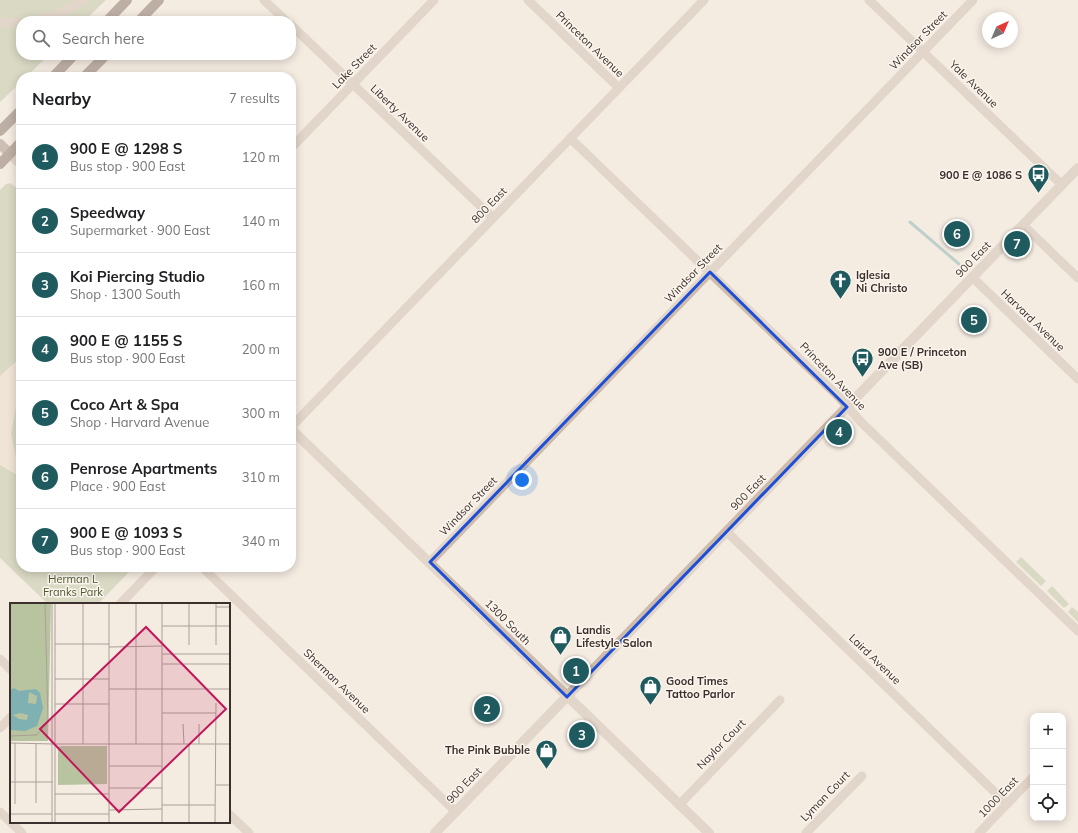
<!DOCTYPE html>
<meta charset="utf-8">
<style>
body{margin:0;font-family:Mulish,sans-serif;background:#f2f2f2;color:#202124}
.controls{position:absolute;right:12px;bottom:12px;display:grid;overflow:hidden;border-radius:8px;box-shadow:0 2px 10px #0003}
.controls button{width:36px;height:36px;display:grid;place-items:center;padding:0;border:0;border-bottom:1px solid #e0e0e0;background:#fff;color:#202124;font:20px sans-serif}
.compass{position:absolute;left:982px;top:12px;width:36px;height:36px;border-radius:50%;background:#fff;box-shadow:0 2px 10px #0003;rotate:44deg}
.you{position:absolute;left:522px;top:480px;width:14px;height:14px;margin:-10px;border:3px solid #fff;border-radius:50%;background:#1a73e8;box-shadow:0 0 0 6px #1a73e833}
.badge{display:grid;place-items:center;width:26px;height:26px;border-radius:50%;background:#1f5a5e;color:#fff;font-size:13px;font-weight:700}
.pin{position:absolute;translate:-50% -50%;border:2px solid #fff;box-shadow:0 1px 4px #0006}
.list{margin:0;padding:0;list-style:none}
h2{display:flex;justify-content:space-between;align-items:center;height:52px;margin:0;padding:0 16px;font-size:17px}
h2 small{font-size:13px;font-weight:400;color:#757577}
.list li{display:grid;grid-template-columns:26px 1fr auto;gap:12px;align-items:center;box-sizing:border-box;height:64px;padding:0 16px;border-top:1px solid #e0e0e0}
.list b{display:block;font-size:15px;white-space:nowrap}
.list p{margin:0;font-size:13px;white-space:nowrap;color:#757577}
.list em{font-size:13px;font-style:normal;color:#757577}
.icon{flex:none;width:22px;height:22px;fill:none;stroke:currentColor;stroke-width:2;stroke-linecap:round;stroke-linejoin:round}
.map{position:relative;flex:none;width:1078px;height:833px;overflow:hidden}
.search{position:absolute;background:#fff;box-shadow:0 2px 10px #0003;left:16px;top:16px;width:280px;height:44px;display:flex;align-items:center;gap:10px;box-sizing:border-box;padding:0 14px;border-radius:16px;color:#757577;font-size:15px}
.panel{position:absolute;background:#fff;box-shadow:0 2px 10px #0003;left:16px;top:72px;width:280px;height:500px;border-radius:16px}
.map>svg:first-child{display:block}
.green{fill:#b8c4a0}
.plaza{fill:#ecdcc8}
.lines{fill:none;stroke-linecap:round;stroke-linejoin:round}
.stream{stroke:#7fb0b2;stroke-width:3}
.minor{stroke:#cdbbac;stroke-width:9}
.tertiary{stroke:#cdbbac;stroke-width:10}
.secondary{stroke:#a18a7d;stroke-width:10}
.primary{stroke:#7d675c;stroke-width:10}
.marked{fill:none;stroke:#1d4ed8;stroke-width:3;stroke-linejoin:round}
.labels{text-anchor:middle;stroke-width:3;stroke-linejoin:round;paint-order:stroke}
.street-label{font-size:11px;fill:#3b302b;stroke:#fbf5ee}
.poi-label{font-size:11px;font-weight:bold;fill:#3b302b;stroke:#fbf5ee;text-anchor:start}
.park-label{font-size:11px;fill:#4a5a2e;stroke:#fbf5ee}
.inset-road{fill:none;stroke:#aaa098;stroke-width:1}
.view{fill:#c2185b;fill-opacity:0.15;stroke:#c2185b;stroke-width:2}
.inset-edge{fill:none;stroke:#3b302b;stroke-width:2}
</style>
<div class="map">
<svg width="1078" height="833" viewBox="0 0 1078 833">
<rect width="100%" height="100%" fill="#f4ebe1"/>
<path class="green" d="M0,0H106L84,21H21V55H49L26,77H21V82L0,102Z
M10,183L21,191V567H134L98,604H48L0,558V190L6,184Z
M1021,557L1046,581L1041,586L1016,562Z
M1052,586L1069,604L1064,608L1047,591Z
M1072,607L1078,612V622L1068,612Z"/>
<path class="plaza" d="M21,357V392L18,396L11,434L20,475L19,476L0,465V376Z"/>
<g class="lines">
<path class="stream" d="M910,222L959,264"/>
<path class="minor" d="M264,0L286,21
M528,0L619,88
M869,0L1062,185
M29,21C47,18 68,11 83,0
M0,23L21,22
M291,25L493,218
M570,138L839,397L861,422L1078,631
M291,148L434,0
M1023,225L1078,278
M972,277L1078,379
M291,427L704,0
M727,532L1007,804
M430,562L973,0
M202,567L456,812
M120,604L156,567
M0,659L11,670
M0,728L11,717
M679,805L780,700
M0,812L22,833
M229,814L249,833
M806,833L862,776
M979,833L1033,777"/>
<path class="tertiary" d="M10,154L21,164
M291,429L709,833
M435,833L1078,168"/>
<path class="secondary" d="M0,144L10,154"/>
<path class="primary" d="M107,21L127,0
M139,21L159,0
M53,77L74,55
M84,77L106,55
M0,131L21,110
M0,164L21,142"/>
</g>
<path d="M0 0H1078V833H0ZM710,272L847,407L567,697L430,562Z" fill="#f4ebe1" fill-opacity=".55" fill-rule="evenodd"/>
<path class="marked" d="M710,272L847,407L567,697L430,562Z"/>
<defs>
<symbol id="bus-pin" viewBox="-11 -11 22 30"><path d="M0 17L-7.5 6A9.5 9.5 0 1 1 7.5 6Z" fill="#1f5a5e" stroke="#fbf5ee"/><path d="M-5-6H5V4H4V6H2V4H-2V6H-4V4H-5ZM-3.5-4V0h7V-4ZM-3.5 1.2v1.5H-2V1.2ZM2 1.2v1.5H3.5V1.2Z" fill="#fff"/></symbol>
<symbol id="church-pin" viewBox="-11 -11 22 30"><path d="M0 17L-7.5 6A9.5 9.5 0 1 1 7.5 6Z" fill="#1f5a5e" stroke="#fbf5ee"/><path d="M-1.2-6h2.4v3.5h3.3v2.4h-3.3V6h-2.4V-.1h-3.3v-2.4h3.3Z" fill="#fff"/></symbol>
<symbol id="shop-pin" viewBox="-11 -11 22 30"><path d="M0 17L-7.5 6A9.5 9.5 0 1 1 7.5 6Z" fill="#1f5a5e" stroke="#fbf5ee"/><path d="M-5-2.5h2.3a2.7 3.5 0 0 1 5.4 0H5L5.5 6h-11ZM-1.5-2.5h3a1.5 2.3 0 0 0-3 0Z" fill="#fff"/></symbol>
</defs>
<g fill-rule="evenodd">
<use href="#bus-pin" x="1026" y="162" width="25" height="34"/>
<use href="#church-pin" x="828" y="268" width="25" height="34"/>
<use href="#bus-pin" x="850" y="346" width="25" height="34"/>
<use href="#shop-pin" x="548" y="624" width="25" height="34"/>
<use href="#shop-pin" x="638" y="674" width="25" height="34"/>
<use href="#shop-pin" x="534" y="738" width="25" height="34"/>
</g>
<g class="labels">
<g class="street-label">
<text transform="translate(918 40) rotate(-46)" y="4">Windsor Street</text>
<text transform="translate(590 44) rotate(44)" y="4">Princeton Avenue</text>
<text transform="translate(354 66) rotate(-46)" y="4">Lake Street</text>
<text transform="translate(974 84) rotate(44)" y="4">Yale Avenue</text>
<text transform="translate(400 113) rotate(44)" y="4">Liberty Avenue</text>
<text transform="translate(489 205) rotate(-46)" y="4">800 East</text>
<text transform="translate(973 259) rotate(-46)" y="4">900 East</text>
<text transform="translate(693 273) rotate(-46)" y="4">Windsor Street</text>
<text transform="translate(1033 320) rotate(44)" y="4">Harvard Avenue</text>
<text transform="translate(833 376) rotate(46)" y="4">Princeton Avenue</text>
<text transform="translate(748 492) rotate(-46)" y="4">900 East</text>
<text transform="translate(468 506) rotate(-46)" y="4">Windsor Street</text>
<text transform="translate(508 622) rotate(45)" y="4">1300 South</text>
<text transform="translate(875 659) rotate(44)" y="4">Laird Avenue</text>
<text transform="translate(337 681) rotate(44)" y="4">Sherman Avenue</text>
<text transform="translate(721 744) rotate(-46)" y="4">Naylor Court</text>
<text transform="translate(464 785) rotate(-46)" y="4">900 East</text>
<text transform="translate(825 796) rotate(-46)" y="4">Lyman Court</text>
<text transform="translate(998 797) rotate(-46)" y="4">1000 East</text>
</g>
<g class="poi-label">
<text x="1022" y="179" text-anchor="end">900 E @ 1086 S</text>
<text x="856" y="279">Iglesia<tspan x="856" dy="13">Ni Christo</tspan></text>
<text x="878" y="356">900 E / Princeton<tspan x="878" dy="13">Ave (SB)</tspan></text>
<text x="576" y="634">Landis<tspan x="576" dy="13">Lifestyle Salon</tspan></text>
<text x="666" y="685">Good Times<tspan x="666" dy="13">Tattoo Parlor</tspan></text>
<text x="530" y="754" text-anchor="end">The Pink Bubble</text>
</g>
<g class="park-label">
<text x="73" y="583">Herman L<tspan x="73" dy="13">Franks Park</tspan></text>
</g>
</g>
<g transform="translate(10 603)">
<rect width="220" height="220" fill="#f4ebe1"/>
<path d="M0,0H41L38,138H0ZM51,143H97V181L48,182V144Z" fill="#b8c4a0"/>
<path d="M4,85L9,88L26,86L30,90L33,105L27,123L15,128L0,127V87ZM19,89L27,93L26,101L18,100ZM10,110L18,112L17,117L9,116L3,112Z" fill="#7fb0b2" fill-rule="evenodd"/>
<path class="inset-road" d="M73,0V141M126,0V141M179,0V42M206,0V42M206,4H220M152,23H220M45,41H99M99,44L152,43M152,51H220M152,61H220M45,76H99M99,86H220M45,101H99M152,110H206M173,121L174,141M189,121V141M0,133L27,132L38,119L35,0M0,140L44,141M45,141H220M99,163H152M0,179H43M206,182H220M99,185H152M45,191H99M26,200V140M5,201V140M152,202H205M99,207L152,206M0,211H42M45,211H99M42,220V0M45,220V0M99,220V0M152,220V0M179,220V141M205,220L206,100"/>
<path class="view" d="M136,24L216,106L109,209L30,126Z"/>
<rect width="220" height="220" class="inset-edge"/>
</g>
</svg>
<div class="controls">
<button>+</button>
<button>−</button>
<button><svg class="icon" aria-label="locate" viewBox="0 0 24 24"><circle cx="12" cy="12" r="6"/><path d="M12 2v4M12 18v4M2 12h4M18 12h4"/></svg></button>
</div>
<svg class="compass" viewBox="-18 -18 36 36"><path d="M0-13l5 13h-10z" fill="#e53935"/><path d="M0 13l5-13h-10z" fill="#757577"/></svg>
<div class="you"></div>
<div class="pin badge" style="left:576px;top:671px">1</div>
<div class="pin badge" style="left:487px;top:709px">2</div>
<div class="pin badge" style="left:582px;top:735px">3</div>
<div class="pin badge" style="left:839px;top:432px">4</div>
<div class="pin badge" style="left:974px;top:320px">5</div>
<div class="pin badge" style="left:957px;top:234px">6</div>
<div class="pin badge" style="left:1017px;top:244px">7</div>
<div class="search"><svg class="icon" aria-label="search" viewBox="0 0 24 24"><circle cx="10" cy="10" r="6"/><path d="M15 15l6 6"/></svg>Search here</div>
<section class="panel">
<h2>Nearby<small>7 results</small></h2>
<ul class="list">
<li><span class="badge">1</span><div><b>900 E @ 1298 S</b><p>Bus stop · 900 East</p></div><em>120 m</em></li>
<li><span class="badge">2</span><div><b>Speedway</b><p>Supermarket · 900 East</p></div><em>140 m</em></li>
<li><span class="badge">3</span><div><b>Koi Piercing Studio</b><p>Shop · 1300 South</p></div><em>160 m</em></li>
<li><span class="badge">4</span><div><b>900 E @ 1155 S</b><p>Bus stop · 900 East</p></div><em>200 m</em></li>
<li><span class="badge">5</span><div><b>Coco Art &amp; Spa</b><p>Shop · Harvard Avenue</p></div><em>300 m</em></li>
<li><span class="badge">6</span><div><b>Penrose Apartments</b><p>Place · 900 East</p></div><em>310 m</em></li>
<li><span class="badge">7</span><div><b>900 E @ 1093 S</b><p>Bus stop · 900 East</p></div><em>340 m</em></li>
</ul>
</section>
</div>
